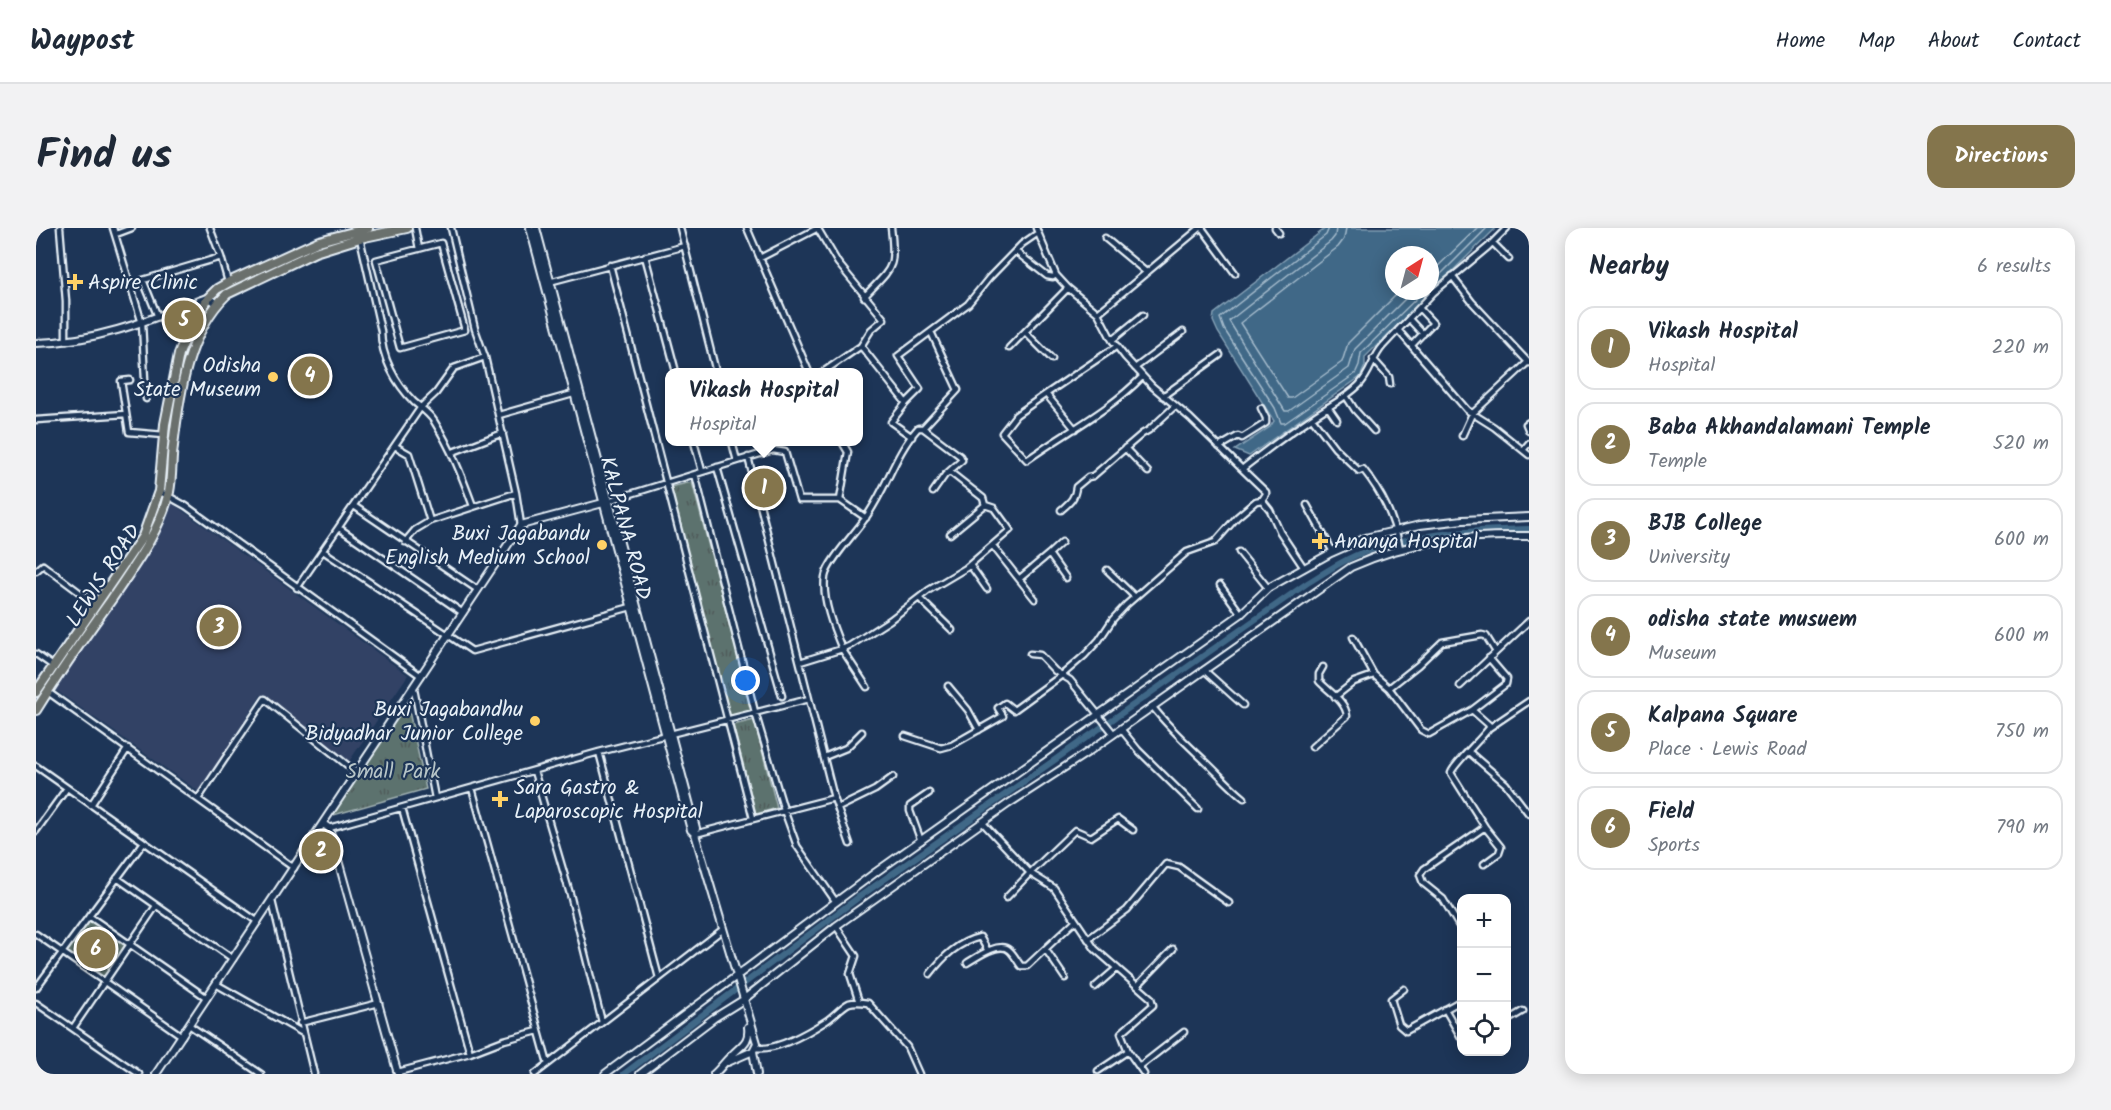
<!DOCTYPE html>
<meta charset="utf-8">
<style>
body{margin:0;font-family:Kalam,sans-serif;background:#f2f2f3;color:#1f2937}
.controls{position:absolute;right:18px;bottom:18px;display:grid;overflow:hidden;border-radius:12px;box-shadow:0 3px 15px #0003}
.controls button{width:54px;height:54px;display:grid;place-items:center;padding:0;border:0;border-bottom:2px solid #e0e1e3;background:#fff;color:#1f2937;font:30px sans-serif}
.compass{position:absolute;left:1349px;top:18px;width:54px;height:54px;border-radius:50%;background:#fff;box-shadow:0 3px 15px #0003;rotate:36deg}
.you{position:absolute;left:710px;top:453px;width:21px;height:21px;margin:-15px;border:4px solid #fff;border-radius:50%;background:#1a73e8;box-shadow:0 0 0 9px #1a73e833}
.badge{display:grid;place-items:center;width:39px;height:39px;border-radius:50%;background:#84754c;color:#fff;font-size:20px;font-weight:700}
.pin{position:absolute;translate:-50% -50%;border:3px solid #fff;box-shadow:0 2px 6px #0006}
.popup{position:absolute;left:629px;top:140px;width:198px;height:78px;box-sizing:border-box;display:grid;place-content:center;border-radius:12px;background:#fff;filter:drop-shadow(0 2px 4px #0005);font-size:20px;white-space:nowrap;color:#747a83}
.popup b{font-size:22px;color:#1f2937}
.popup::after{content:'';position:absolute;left:50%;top:100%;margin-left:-12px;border:12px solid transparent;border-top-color:#fff}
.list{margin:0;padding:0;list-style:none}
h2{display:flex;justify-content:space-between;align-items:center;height:78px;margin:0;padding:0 24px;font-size:26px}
h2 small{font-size:20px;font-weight:400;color:#747a83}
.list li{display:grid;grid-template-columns:39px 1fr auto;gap:18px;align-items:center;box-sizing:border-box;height:84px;margin:0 12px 12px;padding:0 12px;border:2px solid #e0e1e3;border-radius:18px}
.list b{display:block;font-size:22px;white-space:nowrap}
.list p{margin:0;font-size:20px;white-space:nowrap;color:#747a83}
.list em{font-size:20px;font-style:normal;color:#747a83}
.icon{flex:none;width:33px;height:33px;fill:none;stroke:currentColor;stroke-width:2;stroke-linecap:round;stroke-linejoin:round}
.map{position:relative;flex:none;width:1493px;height:846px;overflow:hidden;border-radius:18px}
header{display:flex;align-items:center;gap:36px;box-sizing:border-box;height:84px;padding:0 30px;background:#fff;border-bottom:2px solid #e0e1e3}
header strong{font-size:28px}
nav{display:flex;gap:33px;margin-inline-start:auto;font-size:21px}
.intro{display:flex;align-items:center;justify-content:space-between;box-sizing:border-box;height:144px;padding:0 36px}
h1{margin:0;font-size:42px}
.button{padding:15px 27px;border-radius:18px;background:#84754c;color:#fff;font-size:21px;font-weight:700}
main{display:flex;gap:36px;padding:0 36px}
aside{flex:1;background:#fff;border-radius:18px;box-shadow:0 3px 15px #0003}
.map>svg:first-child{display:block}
.built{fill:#304265}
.grass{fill:url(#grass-tufts);stroke:#a2b2b3;stroke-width:1.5}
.pitch{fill:#5c726e;stroke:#a2b2b3;stroke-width:1.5}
.water{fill:#3f6887;stroke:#839fb4;stroke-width:1.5;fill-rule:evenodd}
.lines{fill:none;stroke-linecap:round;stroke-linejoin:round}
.shore{stroke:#a4bacb;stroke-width:1.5}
.canal{stroke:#3f6887;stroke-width:6}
.minor-casing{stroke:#e8f1f8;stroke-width:9}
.tertiary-casing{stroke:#e8f1f8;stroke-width:10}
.primary-casing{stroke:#e8f1f8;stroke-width:12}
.minor{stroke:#1d3557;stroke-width:4.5}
.tertiary{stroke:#1d3557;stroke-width:6}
.primary{stroke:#6b706d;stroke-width:8}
.poi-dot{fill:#ffd166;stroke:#1d3557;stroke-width:2}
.labels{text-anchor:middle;stroke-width:4.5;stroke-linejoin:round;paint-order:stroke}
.poi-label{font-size:21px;fill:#e8f1f8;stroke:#1d3557;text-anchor:start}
.street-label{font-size:21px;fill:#e8f1f8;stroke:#1d3557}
.park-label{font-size:21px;fill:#b7c5c8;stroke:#1d3557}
</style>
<header>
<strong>Waypost</strong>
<nav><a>Home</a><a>Map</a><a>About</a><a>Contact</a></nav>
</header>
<div class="intro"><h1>Find us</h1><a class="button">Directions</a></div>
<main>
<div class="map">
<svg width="1493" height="846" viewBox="0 0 1493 846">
<defs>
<pattern id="grass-tufts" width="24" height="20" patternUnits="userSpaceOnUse" patternTransform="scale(1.5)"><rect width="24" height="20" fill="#5c726e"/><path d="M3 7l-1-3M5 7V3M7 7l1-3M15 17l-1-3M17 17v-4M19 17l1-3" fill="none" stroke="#505b5a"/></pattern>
</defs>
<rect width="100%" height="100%" fill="#1d3557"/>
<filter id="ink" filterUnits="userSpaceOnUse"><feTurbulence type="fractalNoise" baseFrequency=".0167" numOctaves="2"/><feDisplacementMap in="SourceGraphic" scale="12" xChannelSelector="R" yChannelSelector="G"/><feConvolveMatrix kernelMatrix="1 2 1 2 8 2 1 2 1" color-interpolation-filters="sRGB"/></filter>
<g filter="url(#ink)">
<path class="built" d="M136,275L372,447L312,535L225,467L163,564L18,461L117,316Z"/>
<path class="grass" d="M656,254L716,483L694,488L634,259Z
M371,474L390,561L294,588Z
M718,492L741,580L720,586L697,497Z"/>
<path class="pitch" d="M53,688L94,718L69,754L26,724Z"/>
<path class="water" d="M1290,0H1460L1329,129V138L1324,149L1213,228L1199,222L1234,199L1238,193L1182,104L1177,93L1178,86ZM1358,27H1394V63H1358Z"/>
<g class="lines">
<path class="shore" d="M1293,0L1290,7L1184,90L1188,101L1239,180L1245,195H1249L1319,146L1323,137L1325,125L1388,63
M1300,0L1299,8L1295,13L1193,93L1249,183H1253L1313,140L1319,121L1377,63
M1310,0L1308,11L1302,19L1204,95L1252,170H1256L1306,134L1312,115L1364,63
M1394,46L1441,0
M1394,57L1451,0"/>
<path class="canal" d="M588,846L823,669L1270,356C1288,345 1305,333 1323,326C1378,304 1435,303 1493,301"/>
<defs>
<path id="minor" d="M24,0L30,73V113
M77,0L106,95L110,171
M174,0L185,29
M379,0L383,21
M415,0L439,101L449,129
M644,0L680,144
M711,0L773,144
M1000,0L1020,47L1032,60L1062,85L1076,112L1089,129L1116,158L1154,190L1206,241C1229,223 1253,205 1277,189C1293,178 1310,170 1323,157C1335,145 1336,130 1347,118L1398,64L1452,19L1471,0
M1166,0L1199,45
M1239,0L1243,5
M1492,0L1493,1
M782,1L802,35L848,91L835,102L825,118L787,144
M80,6L96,0
M324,10L345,103C345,129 360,156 378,174C385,180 393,185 398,193C415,220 426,248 437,278
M1069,10L1110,44
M405,15L429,102L364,120L340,32Z
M1457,15L1473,31
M979,23L1011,48L1017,49L1020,47
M609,28L640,144
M724,30L782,0
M574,37L717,590
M1416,48L1436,74L1493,135
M513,54L649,18
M828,69C856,39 860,42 855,0
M1062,85L1164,0
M122,89L107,52L185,29L192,54
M1373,91L1387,106
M1362,102L1431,182L1458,199L1493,227
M989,104L1016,131
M1076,112L1107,87
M1376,117L1397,95L1383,80
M825,118L870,175L884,161L862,128L932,76L953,50L986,16L1002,5
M973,120L1032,60
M1337,131L1353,149L1354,156
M1099,140L1147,104
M94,152L85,153L93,204L128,207
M1010,166L1081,118
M1127,168L1184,127
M1310,168L1319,182L1338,203
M870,175L855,194L876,209
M1292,179L1301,192
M463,187L537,166
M1276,190L1299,220L1323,243L1327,241C1347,266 1357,288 1364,320
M0,192L90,186
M1493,194L1490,196L1493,203
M887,200L924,228L926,232L909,247L897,264
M1039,201L1010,166L980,187L966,205L991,232C1030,204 1073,183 1106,149
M1426,208L1436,186L1492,134
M658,214L666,243
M696,214L701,233
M359,218L373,226L394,293
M1183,219L1202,208L1206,210L1230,195V190L1225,180
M1089,220L1112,244
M1487,222L1493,215
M417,224L467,205
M712,229L798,570L814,616
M681,239L746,468
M1206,241L1230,264V266L1226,272L1234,282L1244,304L1268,340
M914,244L947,270L949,277L914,306
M659,246L719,484L748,582L761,618L800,674
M123,263L150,278L385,448
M804,272L830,290
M572,273L737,222L749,224L763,272H804L812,224L806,214
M1271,277L1297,324
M318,278L442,362
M1025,282C1033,275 1039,271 1040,259L1052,249L1057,248L1106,206L1113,202L1139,178
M303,300L427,385
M369,314L379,302L394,293L480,265
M957,318L983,351L1013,326L1030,350
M287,323L436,423L595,379
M1203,324L1232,360
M1013,326L1026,314
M934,337L951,361
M1071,342L1099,369
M0,343L7,337L59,376
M983,351L999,371
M1184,357L1205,386
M261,360L385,179L400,165L418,140L449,129L480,265L485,297
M883,370L916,402
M1317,409L1338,447L1353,460L1385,502L1393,506L1436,482L1470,456L1471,451L1453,430
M0,426L17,438
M994,426L1004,427L1019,443L1034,452L1078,506
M764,434L806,421C797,399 786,372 789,349C791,335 819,305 828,292C850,263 858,227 882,200H887L922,162L895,104
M1168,442L1207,477
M912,458L932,482L943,502
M1424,458L1493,393
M831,459L806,421L815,417L854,392L893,362L930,340L974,302L958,280L949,277
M1353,460L1382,437L1406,414L1446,407L1450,408L1460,424
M378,461L399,570
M12,464L258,640
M1299,469L1318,454L1338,447
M1116,478C1132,499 1151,516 1170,534C1183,546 1194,559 1208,570
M1436,482L1453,497V500C1446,510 1417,537 1415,545L1449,599L1465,619L1463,625L1448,636
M1453,500L1493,473
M1085,501L1102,522L1162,581
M869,508L905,520L916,517L967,488L962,480L969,475L978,482L1026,447L1049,427L1063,412L1077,391L1090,377L1151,324L1179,314L1201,289L1220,273L1226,272
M1276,519L1311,488C1310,473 1292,463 1283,453V446L1287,439
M563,524L623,750
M1433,524L1470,556L1493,586
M788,529L810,520L826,504
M0,538L222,694
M498,543L534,666L566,794
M436,560L512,836
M162,571L229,471L321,545
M55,577L92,520
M366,580L434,825
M802,580L839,562L857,549
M946,594L994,645L1018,660L1059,721L1115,770L1117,777L1085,805L1092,823L1108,846
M293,600L563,524L773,471
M0,603L31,560
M659,606L798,570
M885,613L874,583V578L893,565
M81,650L197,731
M970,670L994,645L1039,602L1055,609L1082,591L1097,602
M236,673L278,846
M53,688L171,770
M800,698L820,728L814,746L823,774
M1426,703L1407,671L1387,655L1384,647L1388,641L1449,599
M0,706L146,808
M1052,711L1091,682L1130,636L1143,639L1193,675
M1010,722L1029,750
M931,735C941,729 963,713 973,722C978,726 981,733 985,738H991L1039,693
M894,746C907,729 922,714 944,709L952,723
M180,756L267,805
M1101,758L1137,721
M1059,759L1081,740
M0,760L108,614
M1368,761L1355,771L1363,797L1370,803L1426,772
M0,775L103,846
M1409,781L1426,811
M1470,793L1487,783
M264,795L343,775
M153,797L225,846
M37,800L120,678
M720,820C740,823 773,804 790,793C798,788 805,779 813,775C819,773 826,774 832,775L871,819L883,846
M1103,839L1148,804
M1062,843L1092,823
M362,844L434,825L468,812L502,803
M499,846L686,702"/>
<path id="tertiary" d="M494,0L655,602L659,606L721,815L717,823L692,834
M500,0L660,600L659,606
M0,115C62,114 116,91 173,69L181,76
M287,596L293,600L362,846
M717,823L721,846
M120,846L485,297L567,275
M569,846L840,644L1205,386L1232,360L1295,325L1329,310L1384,297L1427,292L1493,289
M604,846L678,790L707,772L800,698L972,576L1052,524L1315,339C1375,312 1428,307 1493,308
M678,846C685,840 689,833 695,828C705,817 714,815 712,799"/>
<path id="primary" d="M0,464L107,308L123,263L129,196L143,126L153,101L173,69L181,61L195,53L283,13L332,0
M0,482C24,444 49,408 75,372C97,339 124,304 133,264C136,249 135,233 137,218C143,167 151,104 191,66L279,24L324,10L371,0"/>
</defs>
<use href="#minor" class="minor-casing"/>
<use href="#tertiary" class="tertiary-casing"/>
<use href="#primary" class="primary-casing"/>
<use href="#minor" class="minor"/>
<use href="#tertiary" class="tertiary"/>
<use href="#primary" class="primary"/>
</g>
</g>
<g class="poi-dot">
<path d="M36 45h6v6h6v6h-6v6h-6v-6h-6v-6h6z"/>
<circle cx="237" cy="149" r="6"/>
<path d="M1281 304h6v6h6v6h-6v6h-6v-6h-6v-6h6z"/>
<circle cx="566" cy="317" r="6"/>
<circle cx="499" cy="493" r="6"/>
<path d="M461 562h6v6h6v6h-6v6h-6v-6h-6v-6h6z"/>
</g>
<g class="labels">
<g class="poi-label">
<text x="52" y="61">Aspire Clinic</text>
<text x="225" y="144" text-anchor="end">Odisha<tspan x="225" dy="24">State Museum</tspan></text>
<text x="554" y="312" text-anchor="end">Buxi Jagabandu<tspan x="554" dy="24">English Medium School</tspan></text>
<text x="1298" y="320">Ananya Hospital</text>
<text x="487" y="488" text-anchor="end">Buxi Jagabandhu<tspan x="487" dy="24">Bidyadhar Junior College</tspan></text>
<text x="478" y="566">Sara Gastro &amp;<tspan x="478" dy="24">Laparoscopic Hospital</tspan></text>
</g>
<g class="street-label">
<text transform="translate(590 300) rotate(75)" y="7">KALPANA ROAD</text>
<text transform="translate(67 347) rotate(-57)" y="7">LEWIS ROAD</text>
</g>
<g class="park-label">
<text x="357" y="550">Small Park</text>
</g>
</g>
</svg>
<div class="controls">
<button>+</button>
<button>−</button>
<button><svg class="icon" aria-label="locate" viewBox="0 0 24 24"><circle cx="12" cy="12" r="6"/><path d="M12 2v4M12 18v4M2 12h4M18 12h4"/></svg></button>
</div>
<svg class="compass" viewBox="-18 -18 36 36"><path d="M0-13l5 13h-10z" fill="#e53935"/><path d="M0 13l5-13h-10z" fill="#747a83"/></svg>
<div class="you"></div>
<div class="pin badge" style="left:728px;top:260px">1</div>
<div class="popup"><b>Vikash Hospital</b>Hospital</div>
<div class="pin badge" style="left:285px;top:623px">2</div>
<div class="pin badge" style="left:183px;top:399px">3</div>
<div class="pin badge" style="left:274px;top:148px">4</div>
<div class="pin badge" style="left:148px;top:92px">5</div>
<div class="pin badge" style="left:60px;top:721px">6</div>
</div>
<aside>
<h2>Nearby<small>6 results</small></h2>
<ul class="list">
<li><span class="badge">1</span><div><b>Vikash Hospital</b><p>Hospital</p></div><em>220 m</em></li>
<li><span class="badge">2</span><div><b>Baba Akhandalamani Temple</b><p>Temple</p></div><em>520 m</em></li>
<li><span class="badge">3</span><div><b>BJB College</b><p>University</p></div><em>600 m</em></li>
<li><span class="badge">4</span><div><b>odisha state musuem</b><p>Museum</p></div><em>600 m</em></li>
<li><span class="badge">5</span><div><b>Kalpana Square</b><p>Place · Lewis Road</p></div><em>750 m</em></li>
<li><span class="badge">6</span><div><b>Field</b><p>Sports</p></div><em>790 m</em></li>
</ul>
</aside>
</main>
